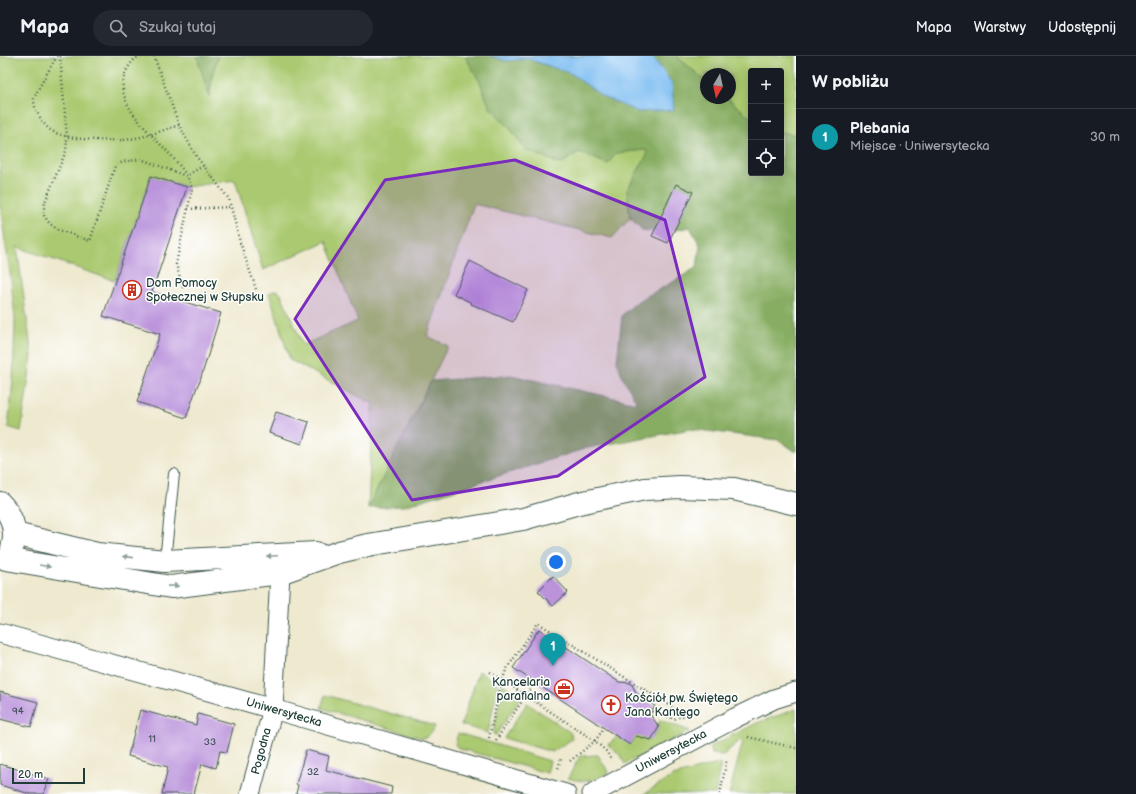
<!DOCTYPE html>
<html lang="pl">
<meta charset="utf-8">
<style>
body{margin:0;font-family:"Balsamiq Sans",sans-serif;background:#242831;color:#f1f3f6}
.controls{position:absolute;right:12px;top:12px;display:grid;overflow:hidden;border-radius:4px;box-shadow:0 2px 10px #0003}
.controls button{width:36px;height:36px;display:grid;place-items:center;padding:0;border:0;border-bottom:1px solid #363941;background:#171b24;color:#f1f3f6;font:20px sans-serif}
.compass{position:absolute;left:700px;top:12px;width:36px;height:36px;border-radius:50%;background:#171b24;box-shadow:0 2px 10px #0003;rotate:189deg}
.scale{position:absolute;left:12px;bottom:10px;width:73px;box-sizing:border-box;padding-left:4px;border:2px solid #1f3d34;border-top:0;font-size:11px;line-height:14px;white-space:nowrap;color:#1f3d34;-webkit-text-stroke:3px #fff;paint-order:stroke}
.you{position:absolute;left:556px;top:506px;width:14px;height:14px;margin:-10px;border:3px solid #fff;border-radius:50%;background:#1a73e8;box-shadow:0 0 0 6px #1a73e833}
.badge{display:grid;place-items:center;width:26px;height:26px;border-radius:50%;background:#db2777;color:#fff;font-size:13px;font-weight:700}
.pin{position:absolute;translate:-50% -33px;filter:drop-shadow(0 1px 2px #0008)}
.pin::after{content:'';position:absolute;top:21px;width:14px;height:12px;background:inherit;clip-path:polygon(0 0,100% 0,50% 100%)}
.list{margin:0;padding:0;list-style:none}
h2{display:flex;justify-content:space-between;align-items:center;height:52px;margin:0;padding:0 16px;font-size:17px}
h2 small{font-size:13px;font-weight:400;color:#9ea1a6}
.list li{display:grid;grid-template-columns:26px 1fr auto;gap:12px;align-items:center;box-sizing:border-box;height:56px;padding:0 16px;border-top:1px solid #363941}
.list b{display:block;font-size:15px;white-space:nowrap}
.list p{margin:0;font-size:13px;white-space:nowrap;color:#9ea1a6}
.list em{font-size:13px;font-style:normal;color:#9ea1a6}
.icon{flex:none;width:22px;height:22px;fill:none;stroke:currentColor;stroke-width:2;stroke-linecap:round;stroke-linejoin:round}
.map{position:relative;flex:none;width:796px;height:738px;overflow:hidden}
header{display:flex;align-items:center;gap:24px;box-sizing:border-box;height:56px;padding:0 20px;background:#171b24;border-bottom:1px solid #363941}
header strong{font-size:19px}
nav{display:flex;gap:22px;margin-inline-start:auto;font-size:14px}
.search{width:280px;height:36px;background:#242831;display:flex;align-items:center;gap:10px;box-sizing:border-box;padding:0 14px;border-radius:22px;color:#9ea1a6;font-size:15px}
main{display:flex}
aside{flex:1;background:#171b24}
.map>svg:first-child{display:block}
.green{fill:#aac970;stroke:#648352}
.forest{fill:#87ad62;stroke:#53754b}
.water{fill:#7ebdf2;stroke:#4e7d93}
.building{fill:#ba93db}
.lines{fill:none;stroke-linecap:round;stroke-linejoin:round}
.lane-casing{stroke:#3e574b;stroke-width:12}
.street-casing{stroke:#3e574b;stroke-width:21}
.secondary-casing{stroke:#3e574b;stroke-width:24}
.path{stroke:#3e574b;stroke-width:2.5;stroke-dasharray:1 3;stroke-linecap:butt}
.lane{stroke:#fff;stroke-width:10}
.street{stroke:#fff;stroke-width:19}
.secondary{stroke:#fff;stroke-width:22}
.oneway{fill:#8f9e9a}
.marked{fill:#7b2cbf;fill-opacity:0.2;stroke:#7b2cbf;stroke-width:3;stroke-linejoin:round}
.labels{text-anchor:middle;stroke-width:3;stroke-linejoin:round;paint-order:stroke}
.number-label{font-size:10px;fill:#46525e}
.poi-label{font-size:12px;fill:#1f3d34;stroke:#fff;text-anchor:start}
.street-label{font-size:12px;fill:#1f3d34;stroke:#fff}
</style>
<header>
<strong>Mapa</strong>
<div class="search"><svg class="icon" aria-label="search" viewBox="0 0 24 24"><circle cx="10" cy="10" r="6"/><path d="M15 15l6 6"/></svg>Szukaj tutaj</div>
<nav><a>Mapa</a><a>Warstwy</a><a>Udostępnij</a></nav>
</header>
<main>
<div class="map">
<svg width="796" height="738" viewBox="0 0 796 738">
<rect width="100%" height="100%" fill="#fff"/>
<filter id="ink" filterUnits="userSpaceOnUse"><feTurbulence type="fractalNoise" baseFrequency=".025" numOctaves="2"/><feDisplacementMap in="SourceGraphic" scale="8" xChannelSelector="R" yChannelSelector="G"/><feConvolveMatrix kernelMatrix="1 2 1 2 8 2 1 2 1" color-interpolation-filters="sRGB"/></filter>
<filter id="wash" filterUnits="userSpaceOnUse"><feTurbulence type="fractalNoise" baseFrequency=".012" numOctaves="4" result="noise"/><feDisplacementMap in="SourceGraphic" scale="16" xChannelSelector="R" yChannelSelector="G"/><feGaussianBlur stdDeviation="0.9" result="paint"/><feColorMatrix in="noise" values="0 0 0 0 0 0 0 0 0 0 0 0 0 0 0 0 0 1.4 0 .05"/><feComposite in="paint" operator="in"/></filter>
<g filter="url(#wash)">
<rect width="100%" height="100%" fill="#eee9cf"/>
<path class="green" d="M0,0H197L210,39L212,19L218,0H465L480,26L490,52L509,71L525,93L560,108L579,96L607,108L616,97L644,94L648,95L647,99L627,134L630,162L612,182L474,148L427,280L448,290L368,452L373,348L290,304L269,237L277,234L281,238L303,289L358,265L326,185L263,214L235,124L187,131L151,120L115,225L17,191L32,300L21,375L8,371L13,325L15,263L11,224L0,151Z
M676,0H796V79L781,76V15H751V62L727,42H730V18H706V25Z
M479,615L498,628L488,677L461,669Z
M503,628L521,641L496,679L493,678Z
M325,639L435,670C432,676 429,682 421,682L321,652Z
M527,647L571,677L572,683L552,696L504,682Z
M796,653V738H729L743,685L741,684L726,696L724,699L712,698L709,691L757,667Z
M660,664L690,675L625,708L620,699L608,689L617,680L638,678L649,684C657,679 657,672 660,664Z
M458,677L550,705L547,717L461,693L457,691L455,688Z
M598,699L609,717C592,724 587,728 568,722L580,700Z
M721,707L715,738H644L673,720Z"/>
<path class="forest" d="M197,0H218L212,19L209,41Z
M465,0H676L706,25V42H727L751,62V117H781V76L796,79V396L779,384L691,373L587,392L404,450L368,452L431,325L511,319L637,347L624,324L617,306L622,259L638,245L673,226L697,211L700,189L690,171L663,176L642,174L630,162L627,134L647,99V95L644,94L616,97L608,108L579,96L560,108L525,93L509,71L490,52L480,26Z"/>
<path class="water" d="M490,0H652L672,27L674,54L638,56L603,41L572,18L528,3L506,5Z"/>
<g id="blocks">
<path class="building" d="M151,120L187,131L152,236L221,257L199,328H198L186,362L137,346L160,278L103,260Z
M676,128L693,136L668,187L652,180Z
M470,205L528,234L513,266L471,248L472,247L454,238Z
M276,356L309,366L302,388L269,377Z
M553,520L568,536L553,550L538,535Z
M539,573L619,626L631,627L637,638L655,650L650,658L659,671L651,684L636,680L630,689L513,612Z
M0,636L38,646L31,671L0,663Z
M140,654L196,669L198,658L234,668L227,696L220,695L216,712L202,708L194,738H162L168,711L128,700Z
M306,694L329,700L326,714L392,731L391,738H296L298,729L296,728Z
M0,708L49,723L44,738H30L0,729Z"/>
</g>
</g>
<g filter="url(#ink)">
<use href="#blocks" fill-opacity="0" stroke="#3e574b" stroke-width="1"/>
<g class="lines">
<defs>
<path id="lane" d="M165,505L174,418"/>
<path id="street" d="M0,577L273,653L566,738
M250,738L273,653L280,517
M592,738L735,662L774,643L796,636"/>
<path id="secondary" d="M0,447C13,460 17,475 12,492
M15,478L97,498L165,505L316,497
M6,503L171,531L280,517L339,496L368,489L523,463L579,447L645,433L680,431L734,433L796,448"/>
</defs>
<use href="#lane" class="lane-casing"/>
<use href="#street" class="street-casing"/>
<use href="#secondary" class="secondary-casing"/>
<path class="path" d="M57,0C53,7 35,38 34,43C34,50 36,55 39,60C43,66 47,73 54,76C68,84 106,85 123,84C143,82 161,75 179,69
M60,0L67,81L66,95L45,146L43,158L50,168L59,174L90,185L115,110L123,106L141,103L186,120L203,110
M141,0C134,2 130,8 126,15C106,58 183,94 192,133L176,208L183,232
M154,0L179,69L196,100L229,143L240,186L256,233
M188,153L230,151
M490,616L595,685L607,696L611,704
M652,655L674,663L685,659
M748,681L796,692
M489,682L501,628L506,614L538,567L685,659
M496,684L535,626
M570,705L595,685L604,672
M558,712L561,703
M720,738L727,703"/>
<use href="#lane" class="lane"/>
<use href="#street" class="street"/>
<use href="#secondary" class="secondary"/>
</g>
<defs><path id="oneway-solid" d="M-6-.8H1V-3.2L6.5 0L1 3.2V.8H-6Z"/></defs>
<g class="oneway">
<use href="#oneway-solid" transform="translate(272 500) rotate(177)"/>
<use href="#oneway-solid" transform="translate(128 501) rotate(-174)"/>
<use href="#oneway-solid" transform="translate(45 510) rotate(10)"/>
<use href="#oneway-solid" transform="translate(173 530) rotate(-1)"/>
</g>
</g>
<path class="marked" d="M515,104L665,164L705,321L558,420L412,444L295,263L385,124Z"/>
<defs>
<symbol id="building-ring" viewBox="-11 -11 22 22"><circle r="9.5" fill="#fff" stroke="#c8321e" stroke-width="1.5"/><path d="M-4-6H4V6H1V3H-1V6H-4ZM-2.5-4.3h1.7v1.8h-1.7ZM.8-4.3h1.7v1.8H.8ZM-2.5-1h1.7V.8h-1.7ZM.8-1h1.7V.8H.8Z" fill="#c8321e"/></symbol>
<symbol id="office-ring" viewBox="-11 -11 22 22"><circle r="9.5" fill="#fff" stroke="#c8321e" stroke-width="1.5"/><path d="M-6-3h4V-5.5h4V-3h4V5H-6ZM-1-4.5V-3h2v-1.5ZM-6 0V1H6V0Z" fill="#c8321e"/></symbol>
<symbol id="church-ring" viewBox="-11 -11 22 22"><circle r="9.5" fill="#fff" stroke="#c8321e" stroke-width="1.5"/><path d="M-1.2-6h2.4v3.5h3.3v2.4h-3.3V6h-2.4V-.1h-3.3v-2.4h3.3Z" fill="#c8321e"/></symbol>
</defs>
<g fill-rule="evenodd">
<use href="#building-ring" x="121" y="223" width="22" height="22"/>
<use href="#office-ring" x="553" y="622" width="22" height="22"/>
<use href="#church-ring" x="600" y="638" width="22" height="22"/>
</g>
<g class="labels">
<g class="number-label">
<text x="18" y="658">94</text>
<text x="152" y="686">11</text>
<text x="210" y="689">33</text>
<text x="313" y="719">32</text>
</g>
<g class="poi-label">
<text x="146" y="231">Dom Pomocy<tspan x="146" dy="14">Społecznej w Słupsku</tspan></text>
<text x="550" y="630" text-anchor="end">Kancelaria<tspan x="550" dy="14">parafialna</tspan></text>
<text x="625" y="646">Kościół pw. Świętego<tspan x="625" dy="14">Jana Kantego</tspan></text>
</g>
<g class="street-label">
<text transform="translate(284 656) rotate(16)" y="4">Uniwersytecka</text>
<text transform="translate(261 695) rotate(-75)" y="4">Pogodna</text>
<text transform="translate(671 695) rotate(-28)" y="4">Uniwersytecka</text>
</g>
</g>
</svg>
<div class="controls">
<button>+</button>
<button>−</button>
<button><svg class="icon" aria-label="locate" viewBox="0 0 24 24"><circle cx="12" cy="12" r="6"/><path d="M12 2v4M12 18v4M2 12h4M18 12h4"/></svg></button>
</div>
<svg class="compass" viewBox="-18 -18 36 36"><path d="M0-13l5 13h-10z" fill="#e53935"/><path d="M0 13l5-13h-10z" fill="#9ea1a6"/></svg>
<div class="scale">20 m</div>
<div class="you"></div>
<div class="pin badge" style="left:553px;top:610px;background:#0f9aa8">1</div>
</div>
<aside>
<h2>W pobliżu<small></small></h2>
<ul class="list">
<li><span class="badge" style="background:#0f9aa8">1</span><div><b>Plebania</b><p>Miejsce · Uniwersytecka</p></div><em>30 m</em></li>
</ul>
</aside>
</main>
